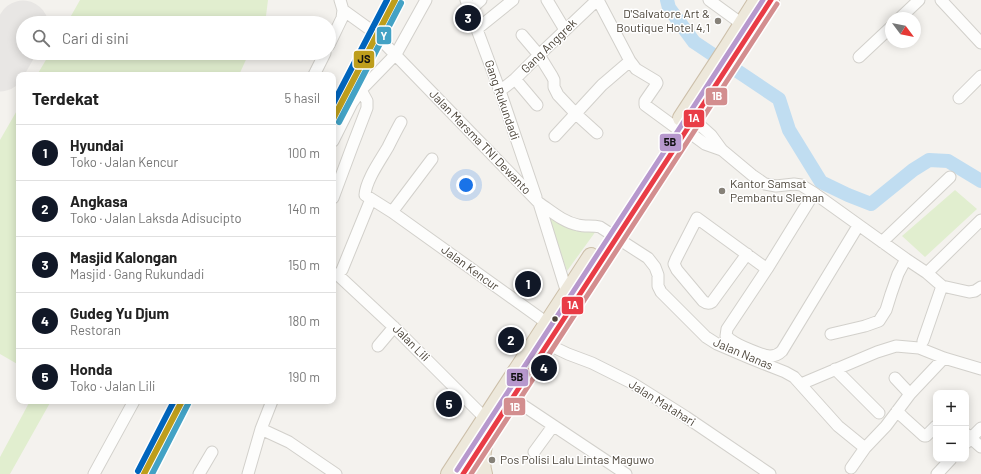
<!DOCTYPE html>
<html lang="id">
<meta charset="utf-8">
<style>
body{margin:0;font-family:Barlow,sans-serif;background:#f2f2f2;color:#222}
.controls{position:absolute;right:12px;bottom:12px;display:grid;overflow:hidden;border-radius:8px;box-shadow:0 2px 10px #0003}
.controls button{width:36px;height:36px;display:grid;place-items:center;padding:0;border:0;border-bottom:1px solid #e0e0e0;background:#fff;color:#222;font:20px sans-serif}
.compass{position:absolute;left:885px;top:12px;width:36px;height:36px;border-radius:50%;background:#fff;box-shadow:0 2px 10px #0003;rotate:122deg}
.you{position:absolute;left:466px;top:185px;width:14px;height:14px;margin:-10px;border:3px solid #fff;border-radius:50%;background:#1a73e8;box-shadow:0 0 0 6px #1a73e833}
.badge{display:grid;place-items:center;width:26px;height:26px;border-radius:50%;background:#111827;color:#fff;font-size:13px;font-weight:700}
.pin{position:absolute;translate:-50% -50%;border:2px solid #fff;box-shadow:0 1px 4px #0006}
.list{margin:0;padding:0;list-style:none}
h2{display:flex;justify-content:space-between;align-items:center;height:52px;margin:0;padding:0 16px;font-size:17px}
h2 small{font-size:13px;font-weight:400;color:#767676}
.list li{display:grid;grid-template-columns:26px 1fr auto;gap:12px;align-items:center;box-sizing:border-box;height:56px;padding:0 16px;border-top:1px solid #e0e0e0}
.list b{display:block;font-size:15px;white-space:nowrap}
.list p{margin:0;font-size:13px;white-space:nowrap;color:#767676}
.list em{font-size:13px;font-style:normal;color:#767676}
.icon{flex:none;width:22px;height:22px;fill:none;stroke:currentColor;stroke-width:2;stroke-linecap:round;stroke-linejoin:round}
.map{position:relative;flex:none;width:981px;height:474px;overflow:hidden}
.search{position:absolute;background:#fff;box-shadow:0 2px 10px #0003;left:16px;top:16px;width:320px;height:44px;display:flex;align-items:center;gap:10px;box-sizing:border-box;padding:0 14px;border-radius:22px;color:#767676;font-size:15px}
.panel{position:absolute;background:#fff;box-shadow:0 2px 10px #0003;left:16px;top:72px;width:320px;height:332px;border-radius:8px}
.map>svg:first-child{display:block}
.green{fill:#e1eecf}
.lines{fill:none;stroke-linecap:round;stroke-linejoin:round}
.river{stroke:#c0ddf1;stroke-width:14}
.runway{stroke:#e8e6e4;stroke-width:51}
.minor-casing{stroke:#d2d0cb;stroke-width:13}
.highway-casing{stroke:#ccbfa9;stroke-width:18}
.minor{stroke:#fdfdfc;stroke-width:11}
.highway{stroke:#ede8db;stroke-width:16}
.bus-1-casing{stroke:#fff;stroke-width:8}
.bus-2-casing{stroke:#fff;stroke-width:8}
.bus-3-casing{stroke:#fff;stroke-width:8}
.bus-1{stroke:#e93c46;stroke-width:5}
.bus-2{stroke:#d38e8f;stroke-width:5}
.bus-3{stroke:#b798cd;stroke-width:5}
.rail-1-casing{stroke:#fff;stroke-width:9}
.rail-2-casing{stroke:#fff;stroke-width:9}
.rail-3-casing{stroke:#fff;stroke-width:9}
.rail-1{stroke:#be9e1c;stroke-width:6}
.rail-2{stroke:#43a2c5;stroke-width:6}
.rail-3{stroke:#0065bd;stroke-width:6}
.poi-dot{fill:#868178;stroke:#fff;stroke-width:1.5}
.bus-dot{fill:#4b4439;stroke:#fff;stroke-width:1.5}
.labels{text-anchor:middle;stroke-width:3;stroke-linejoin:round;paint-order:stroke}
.poi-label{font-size:12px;fill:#4b4439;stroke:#fff;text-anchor:start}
.street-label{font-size:12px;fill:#4b4439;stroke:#fff}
.line-badge{stroke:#fff;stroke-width:1.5}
.badge-label{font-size:11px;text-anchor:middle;font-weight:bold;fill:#fff}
.pale-badge-label{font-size:11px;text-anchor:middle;font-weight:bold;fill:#111}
</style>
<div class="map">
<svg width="981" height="474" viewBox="0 0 981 474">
<rect width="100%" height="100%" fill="#f4f2ee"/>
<path class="green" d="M80,0H268L266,16L263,23H67Z
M50,53H249L239,75H37Z
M19,107V365L0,354V140Z
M955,190L977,209L925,257L902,236Z
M547,214L596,231L567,271Z
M30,401H51L10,474H0V457Z"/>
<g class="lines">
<path class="river" d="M667,0L669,8L694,42L779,99L789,130L821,182L848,195L871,204L913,170L929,160L948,161L981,181"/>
<path class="runway" d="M0,66L23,26"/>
<defs>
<path id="minor" d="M466,0L500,91L536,197
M547,0L565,30
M598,0L630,61L636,69L656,81L657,83L656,85L645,101V105L675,127
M709,0L742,24
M941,0L981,43
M343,10L368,28L381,40L539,203L567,293L570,295
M470,10L481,0
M900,18L919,0
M477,29L513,0
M522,35L539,55L552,76L554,80V87L558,95L576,114L597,133
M329,45L342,18L343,10L340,0
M859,57L891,27
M314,75L325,53
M515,79L537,105
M500,91L515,79L539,55L597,0
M959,98L981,76
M693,119L711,135L722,150
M401,122C396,131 392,139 388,147C380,161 366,180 365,195L392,212L547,323
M686,130L705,144L722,150L752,175L765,184L776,186L794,184L801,185L814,193L906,259L927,273L942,286L969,292L975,291L981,287
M555,136L602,85L630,61
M333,141L352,103L361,90L396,54L426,0
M814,193L767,269L727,329L726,336C727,336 730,340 731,340C737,345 763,356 770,356C775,356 779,354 782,351L858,226
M333,198L352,147L367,108V101L361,90
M539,203C551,211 563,222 578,225C585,227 592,225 600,227L648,258L655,267L658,275V286L661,292L706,337L717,344L752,359L785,372L794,377L838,426L865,448
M392,212L432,159
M882,242L950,177
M747,254L712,302C709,304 707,304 703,301L677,270L674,264L676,259L697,218L767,269
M342,270L371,199
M927,273L981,220
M333,275L336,274L339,276L398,331L485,418
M831,334L865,326L879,321L886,310L891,294L898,274L906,259
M923,341L942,286
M547,344L568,354L592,363L632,383L686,417L770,474
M378,346L394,327
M835,369L879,413
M895,378L910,394
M801,384L877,352L896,346L919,348L944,358L981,369
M512,398L626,474
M897,411L903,417L924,436H926L936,426
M261,429L289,442L336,474
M966,434L981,447
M966,443L981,428
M534,452L553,426
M851,468L865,448L886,426L910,394L944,358
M94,474L134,401
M199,474L212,452
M248,474L261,429L272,401
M937,474L951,459"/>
<path id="highway" d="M681,118L728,46L757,0
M484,445C482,455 481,464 484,474
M449,474L591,256
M463,474L623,227L738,52L771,0"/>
</defs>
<use href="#minor" class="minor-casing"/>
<use href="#highway" class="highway-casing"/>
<use href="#minor" class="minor"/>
<use href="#highway" class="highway"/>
<defs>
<path id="bus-1" d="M463,474L771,0"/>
<path id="bus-2" d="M471,474L777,4"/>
<path id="bus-3" d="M457,470L763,0"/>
</defs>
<use href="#bus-1" class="bus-1-casing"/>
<use href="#bus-2" class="bus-2-casing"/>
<use href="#bus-3" class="bus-3-casing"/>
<use href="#bus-1" class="bus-1"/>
<use href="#bus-2" class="bus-2"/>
<use href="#bus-3" class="bus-3"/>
<defs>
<path id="rail-1" d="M333,119L395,0
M144,474L182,401"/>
<path id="rail-2" d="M339,122L401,3
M152,474L188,404"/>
<path id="rail-3" d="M333,104L387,0
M138,471L174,401"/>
</defs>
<use href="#rail-1" class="rail-1-casing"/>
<use href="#rail-2" class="rail-2-casing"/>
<use href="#rail-3" class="rail-3-casing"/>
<use href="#rail-1" class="rail-1"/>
<use href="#rail-2" class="rail-2"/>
<use href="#rail-3" class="rail-3"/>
</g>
<g class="poi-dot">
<circle cx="718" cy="21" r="4"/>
<circle cx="722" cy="191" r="4"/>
<circle cx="492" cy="460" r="4"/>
</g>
<circle class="bus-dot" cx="555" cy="319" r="3.5"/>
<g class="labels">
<g class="poi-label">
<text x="710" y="18" text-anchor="end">D'Salvatore Art &amp;<tspan x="710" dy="14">Boutique Hotel 4,1</tspan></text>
<text x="730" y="188">Kantor Samsat<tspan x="730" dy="14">Pembantu Sleman</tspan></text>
<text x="500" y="464">Pos Polisi Lalu Lintas Maguwo</text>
</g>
<g class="street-label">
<text transform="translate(549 46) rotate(-44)" y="4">Gang Anggrek</text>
<text transform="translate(502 100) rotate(71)" y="4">Gang Rukundadi</text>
<text transform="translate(480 142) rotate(46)" y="4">Jalan Marsma TNI Dewanto</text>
<text transform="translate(470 268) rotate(36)" y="4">Jalan Kencur</text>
<text transform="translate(411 343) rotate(45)" y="4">Jalan Lili</text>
<text transform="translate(743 354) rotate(23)" y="4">Jalan Nanas</text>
<text transform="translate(662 403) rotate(32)" y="4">Jalan Matahari</text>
</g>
</g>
<g class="line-badge">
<rect x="376" y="26" width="16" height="19" rx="4" fill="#43a2c5"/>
<rect x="353" y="50" width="22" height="19" rx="4" fill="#be9e1c"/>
<rect x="705" y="87" width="23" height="19" rx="4" fill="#d38e8f"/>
<rect x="683" y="109" width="22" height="19" rx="4" fill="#e93c46"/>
<rect x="659" y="133" width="23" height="19" rx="4" fill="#b798cd"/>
<rect x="561" y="296" width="23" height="19" rx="4" fill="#e93c46"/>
<rect x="506" y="368" width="23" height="19" rx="4" fill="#b798cd"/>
<rect x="503" y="397" width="23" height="19" rx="4" fill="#d38e8f"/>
</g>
<g class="badge-label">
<text x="384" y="40">Y</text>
<text x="717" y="100">1B</text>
<text x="694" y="122">1A</text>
<text x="573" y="309">1A</text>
<text x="515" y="411">1B</text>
</g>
<g class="pale-badge-label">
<text x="364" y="63">JS</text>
<text x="670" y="146">5B</text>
<text x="517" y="381">5B</text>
</g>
</svg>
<div class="controls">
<button>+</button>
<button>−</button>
</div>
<svg class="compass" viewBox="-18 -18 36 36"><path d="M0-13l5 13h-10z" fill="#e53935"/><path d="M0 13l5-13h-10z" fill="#767676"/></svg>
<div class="you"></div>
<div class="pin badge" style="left:528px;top:284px">1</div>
<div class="pin badge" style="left:511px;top:340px">2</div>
<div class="pin badge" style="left:468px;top:18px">3</div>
<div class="pin badge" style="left:544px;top:368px">4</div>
<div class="pin badge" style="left:449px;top:404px">5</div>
<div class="search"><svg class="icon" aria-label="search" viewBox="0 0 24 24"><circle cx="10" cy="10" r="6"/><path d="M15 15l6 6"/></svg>Cari di sini</div>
<section class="panel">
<h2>Terdekat<small>5 hasil</small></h2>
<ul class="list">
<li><span class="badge">1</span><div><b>Hyundai</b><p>Toko · Jalan Kencur</p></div><em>100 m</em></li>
<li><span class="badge">2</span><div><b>Angkasa</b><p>Toko · Jalan Laksda Adisucipto</p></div><em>140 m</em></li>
<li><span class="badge">3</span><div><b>Masjid Kalongan</b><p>Masjid · Gang Rukundadi</p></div><em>150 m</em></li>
<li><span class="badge">4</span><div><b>Gudeg Yu Djum</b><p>Restoran</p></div><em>180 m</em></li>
<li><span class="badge">5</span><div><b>Honda</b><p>Toko · Jalan Lili</p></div><em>190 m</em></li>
</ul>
</section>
</div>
